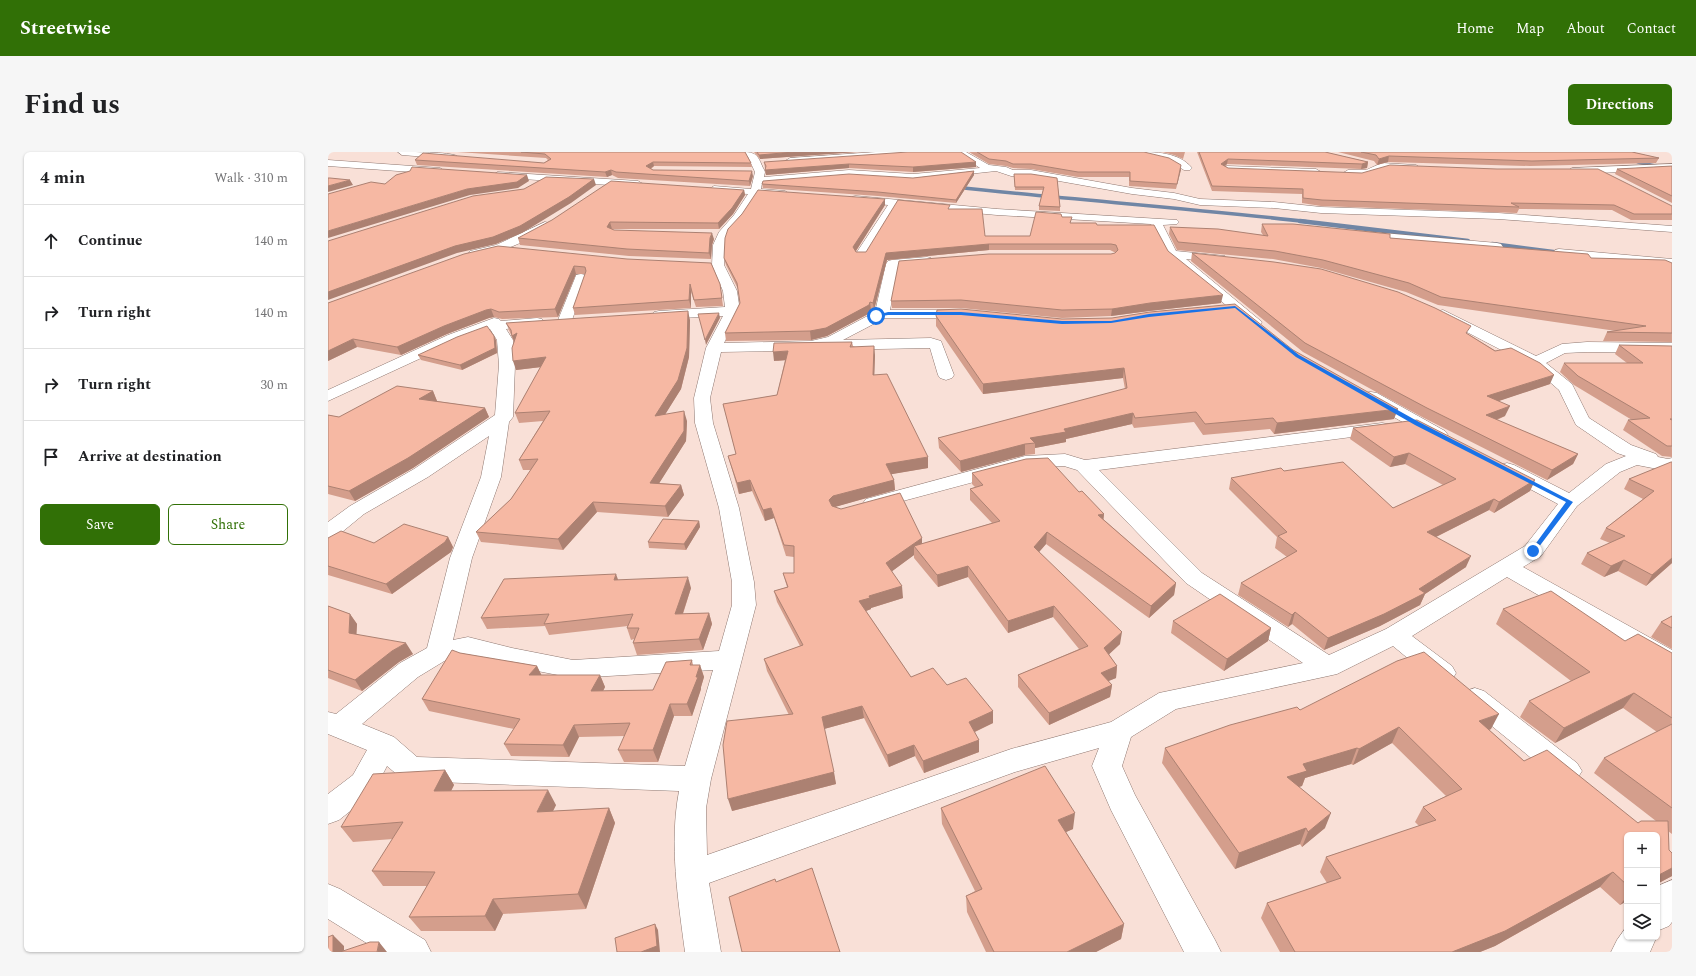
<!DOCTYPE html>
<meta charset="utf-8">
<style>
body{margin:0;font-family:Spectral,serif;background:#f6f6f6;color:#202124}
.controls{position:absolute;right:12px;bottom:12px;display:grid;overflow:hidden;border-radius:6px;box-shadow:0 1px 3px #0004}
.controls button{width:36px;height:36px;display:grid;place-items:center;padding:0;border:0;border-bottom:1px solid #e0e0e0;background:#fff;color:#202124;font:20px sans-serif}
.stop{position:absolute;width:12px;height:12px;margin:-9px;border:3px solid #1a73e8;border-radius:50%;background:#fff}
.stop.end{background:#1a73e8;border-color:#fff;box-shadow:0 1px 4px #0008}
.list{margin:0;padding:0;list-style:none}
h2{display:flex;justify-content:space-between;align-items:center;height:52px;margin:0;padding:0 16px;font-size:17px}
h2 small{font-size:13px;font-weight:400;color:#757577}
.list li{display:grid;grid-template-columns:26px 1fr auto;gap:12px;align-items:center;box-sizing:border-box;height:72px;padding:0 16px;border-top:1px solid #e0e0e0}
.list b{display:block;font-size:15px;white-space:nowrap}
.list em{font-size:13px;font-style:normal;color:#757577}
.actions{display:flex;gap:8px;padding:12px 16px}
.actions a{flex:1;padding:9px 0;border:1px solid #317006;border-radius:6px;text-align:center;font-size:14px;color:#317006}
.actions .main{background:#317006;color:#fff}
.icon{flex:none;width:22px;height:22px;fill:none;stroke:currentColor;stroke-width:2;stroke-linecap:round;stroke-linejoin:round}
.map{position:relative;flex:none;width:1344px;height:800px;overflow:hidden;border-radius:6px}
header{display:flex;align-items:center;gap:24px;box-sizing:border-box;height:56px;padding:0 20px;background:#317006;color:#fff}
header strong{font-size:19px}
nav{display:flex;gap:22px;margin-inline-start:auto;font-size:14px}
.intro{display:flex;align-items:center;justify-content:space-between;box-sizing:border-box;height:96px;padding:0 24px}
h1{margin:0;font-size:28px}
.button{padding:10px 18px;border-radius:6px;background:#317006;color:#fff;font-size:14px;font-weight:700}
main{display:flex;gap:24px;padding:0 24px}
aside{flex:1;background:#fff;border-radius:6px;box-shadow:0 1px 3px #0004}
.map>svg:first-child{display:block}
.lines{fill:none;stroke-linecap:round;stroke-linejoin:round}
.stream-far1{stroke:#7086a5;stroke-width:3.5}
.stream{stroke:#7086a5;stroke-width:4.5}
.minor-casing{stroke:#8e7770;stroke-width:1}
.minor{fill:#fff;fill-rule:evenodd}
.wall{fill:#d49e8c}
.shaded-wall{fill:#ac8172}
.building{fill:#f6b8a3;stroke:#ac8172}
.route{fill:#1a73e8}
</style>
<header>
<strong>Streetwise</strong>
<nav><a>Home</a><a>Map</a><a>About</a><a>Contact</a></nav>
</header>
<div class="intro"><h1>Find us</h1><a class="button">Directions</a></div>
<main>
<aside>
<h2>4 min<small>Walk · 310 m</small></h2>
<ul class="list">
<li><svg class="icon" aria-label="ahead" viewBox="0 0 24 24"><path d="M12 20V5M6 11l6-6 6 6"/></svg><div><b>Continue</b></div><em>140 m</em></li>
<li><svg class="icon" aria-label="right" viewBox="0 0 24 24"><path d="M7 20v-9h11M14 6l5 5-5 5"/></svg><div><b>Turn right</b></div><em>140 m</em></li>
<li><svg class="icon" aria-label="right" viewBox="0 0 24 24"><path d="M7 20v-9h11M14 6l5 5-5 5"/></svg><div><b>Turn right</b></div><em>30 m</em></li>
<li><svg class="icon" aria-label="arrive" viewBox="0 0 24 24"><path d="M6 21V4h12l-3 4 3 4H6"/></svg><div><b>Arrive at destination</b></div></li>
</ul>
<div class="actions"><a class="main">Save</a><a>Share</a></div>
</aside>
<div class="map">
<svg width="1344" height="800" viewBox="0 0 1344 800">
<rect width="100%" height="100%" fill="#f9e0d7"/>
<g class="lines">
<path class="stream-far1" d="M1290,0L1310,10L1344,18
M627,35C745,48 863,56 981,70"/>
<path class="stream" d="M972,69L1140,89
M1164,92L1233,101"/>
<defs>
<path id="minor" d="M70,0C82,0 122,0 129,4L125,7L74,3Z
M415,0C431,0 430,6 437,20L436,25L521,18L585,22L652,16L628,0H638L661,13L678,15L685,18H703L804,36L846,41L872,47L946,50L993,55L1170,61L1344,74V80L1170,67L993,61L946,56L872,53L846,47L804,42L703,24H683L668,19L585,28L521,24L434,31L433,37L457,39L462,42L457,45L430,43L414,67L400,83L397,93L396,113L409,139L412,159L396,191L483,189L500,185L547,160L558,112L560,109L564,108L599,105L603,106L605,109L603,112L599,113L570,115L562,158H638L643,159L645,162L643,165L638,166H557L515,188L603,186L613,189L626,223L624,226L618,228L612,226L610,223L602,196L393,200L382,246L385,271L411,356L426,430L428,453L383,627L378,656L379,703L683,597L783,570L831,541L975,511L858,431L749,318L736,314L698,316L545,357L538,355L535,351L538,347L697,304L737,302L757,308L1054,271L1060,272L1063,276L1060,280L1054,281L771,318L874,421L1001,503L1058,477L1197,394L1230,352L1172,321L1169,317L1172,313L1179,311L1186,313L1241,341L1278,312L1298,304L1289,301L1248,273L1231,238L1202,213L1110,165L1108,162L1110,159L1115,158L1208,204L1234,192L1259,190L1344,191V201L1259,200L1237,201L1218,211L1244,232L1261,266L1303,293L1328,302L1330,305L1340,307L1344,306V318L1340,319L1309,313L1292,320L1249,354L1213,404L1195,415L1344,498V518L1335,515L1179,425L1084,484L1124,514L1128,521L1124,528L1115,530L1106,528L1065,494L1009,522L1000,524L848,557L803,585L794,614L807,643L887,788L893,800H856L783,658L764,614L771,596L687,620L381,731L393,800H357C350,747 341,692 351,639L82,629L72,625L59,614L45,641L11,668L0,672V642L25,623L39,598L0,582V560L8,562L72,511L99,496L122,406L153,325L161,284L100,325L36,362L8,385L0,386V370L22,354L86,317L167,263L171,213L169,188L162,177L130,189L0,249V238L120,183L166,166L171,167L173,169L209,166L214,167L216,170L214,173L209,174L178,177L185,188L187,213L185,265L181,270L173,325L144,406L125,488L140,485L184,496L245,508L391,499L404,453V430L391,356L367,271L366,246L378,196L395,164L331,167L326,166L324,163L326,160L331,159L397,155L395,139L384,113L385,93L391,80L406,63L420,42L386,40L381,37L386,34L423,37L427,20L420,5ZM140,503L184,514L245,526L385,518L357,614L89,605L66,585L34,572L90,525L118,508Z
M548,0H588L584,3L462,12L457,9L462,6Z
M809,0C827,0 851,0 864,16L862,18H856L841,9L810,2Z
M0,8L112,16L117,19L112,22L0,14Z
M1054,11L1088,13L1093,16L1088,19L1055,17L1040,24H1020L1015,21L1020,18H1038Z
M1344,12V18L1244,22L1239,19L1244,16Z
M899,14L988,17L993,20L988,23L896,19L894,17Z
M170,20L310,29L315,32L310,35L167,25L165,23Z
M528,44L669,57L849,68L851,70L849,72L835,73L848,99L897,104L899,107L897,110L893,111L858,107L934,170L932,173L927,174L922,173L840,105L823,72L669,63L570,54L537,106H529L527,103L560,53L524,49L523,47L524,45Z
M217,70L221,71L223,73L221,75C194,92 176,99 146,106L142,105L140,102L142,99L168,93Z
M1032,79L1169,91L1173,92L1175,95L1173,98L1169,99L1028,84L1026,82L1028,80Z
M1231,97L1344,107V115L1227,104L1225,101L1227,98Z
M253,122L258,123L259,126L244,168L242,171L237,172L232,171L230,168L247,126L248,123Z
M1043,240L1049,241L1117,279L1120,283L1117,287L1111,288L1105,287L1037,249L1035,245L1037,241Z
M1147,536L1156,539L1249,611L1254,619L1249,627L1239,631L1229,627L1138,553L1134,546L1138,539Z
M1344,728V770L1341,774L1329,779V737L1332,733Z
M0,732L12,737L97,788L103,800H53L0,767Z
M1299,774V785L1329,784L1322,800H1283L1289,788Z"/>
</defs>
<use href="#minor" class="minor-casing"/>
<use href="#minor" class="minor"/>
</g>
<path class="wall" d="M129,0H417L423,11L424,15L326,14L323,17L325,18L425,24L422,34L290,26L284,23L279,25L89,13L87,8L216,11L220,8L218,6Z
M426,0H529L432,7Z
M641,0H816L853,13L848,37L801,34V25H750L703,17L685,16L678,14L661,12Z
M834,0H857L855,7L846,3Z
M869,0H997L1040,10L1039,16L1033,17L899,12L897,14L900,16L1344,54V68H1303L1284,58L1191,57L1189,61L993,54L974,51V42L884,39Z
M1010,0H1304L1331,6L1328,11L1202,14L1060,10L1049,13L1046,9Z
M436,10H648V15L585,20L521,16L438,23Z
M1344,14V51L1287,22L1289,17Z
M646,19V23L628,51L550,44L435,36L434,32L585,26Z
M686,22L729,26L732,55V59L711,58V54L715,38H687Z
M416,38L417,43L405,62L391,77H284L286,78L386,87L384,93L383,107L301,104L192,93L190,86Z
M557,53L528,99V100H538L622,57L657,84H702L734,65L743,71L769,73L840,99L893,151L821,159L783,164L734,166L633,156H564L563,149L783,102L788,101L782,98H661L559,108L546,158H543L542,161L499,184L483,188L398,189L397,181L412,151L410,137L398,113L396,106Z
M934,72L1062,86L1263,106L1344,111V190L1275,189L1279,180L1288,179L1110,153L1078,140L993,116L945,107L849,98L841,82L842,75L935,83L933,80Z
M170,94L392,132L395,154L368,155L363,140V156L247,163L245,156L257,122H248L230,165L174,167L166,165L161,166L119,182L73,203L29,195L0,209V151Z
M864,101L1140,182L1222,232L1170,249L1177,264L1169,268L1250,302L1245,312L1219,328L1096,266L975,200L863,109Z
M608,164L965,198L1066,267L946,282L942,277L875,283L866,270L806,276L804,272L738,287V290L707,296V302L697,303L633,320L611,296L610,286L797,237L795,226L655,242L608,174Z
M362,168L361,205L353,237L337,262L359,269L358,289L331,331L353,333L356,343L340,365L269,360L235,398L153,390L148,380L183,347L203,318H195L191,308L215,269L191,271L187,261L213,215L188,218L186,190L178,171Z
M168,188L169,201L134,218L93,208L90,203Z
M524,190L525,194L547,203L546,223L600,316L563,322L566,328L567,338L506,355L594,386V392L664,371L642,348V337L647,335L644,332V321L751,340L776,362L775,367L848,431L846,443L821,466L718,392L711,400L792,492L781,502L789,514L788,526L780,529L784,533L782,545L721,573L690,535V523L751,497L725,465L680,481L640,425L610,435L586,406V403L564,419L575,446L543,456V457L538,459L583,525L619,533L665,559V571L647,580L651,600L596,621L587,604L561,615L536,566L496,577L508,632L404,659L461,563L439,519L436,507L472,494L449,450L446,439L459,435L455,421H466V405L458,404L446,366L437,369L424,339L411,342L403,314L400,304L408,302L395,252L449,243L457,208L446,209Z
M1291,193L1344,194V305L1334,304L1295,278L1300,268H1304L1246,233L1232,220L1236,211H1299L1287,202Z
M105,239L109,249H108L157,256L161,265L85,316L27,349L0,342V263L11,265Z
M1025,276L1207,328L1202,339L1166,361L1161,358L1108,385L1138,415L1097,442L1092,453L1052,474L996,498L964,472L960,475L910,443L913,431L959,405L947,396L949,385L901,337L903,326L1065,356L1115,333L1077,312L1062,315L1022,287Z
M1344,310V411L1318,434L1290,419L1276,425L1253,412L1259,401L1282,391L1272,387L1278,376L1315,347L1296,337L1301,327Z
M371,369L372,375L358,398L321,396L320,390Z
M120,385L125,395L123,400L64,442L0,423V386L46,391Z
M290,428L363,436L355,462L381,461L384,472L375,498L309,503L305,491L306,487L303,488L299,476L300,474L221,483L217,474L159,477L153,466Z
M0,454L22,462L29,472L28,482L85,502L71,510L34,539L0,526Z
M1175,457L1297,489L1344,501V682L1340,679L1341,698L1344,701V724L1329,732V683H1299V749L1292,753L1272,735L1167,794L1152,800H952L933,766L939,751L999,731L992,720L998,705L1091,674L1087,670L1095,655L1118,644L1064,591L1025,613L1023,612L977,626L974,634L971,635L997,676L974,695L972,692L907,717L834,611L837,596L972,558L1163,577L1161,578L1196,609L1310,671L1328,669L1266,621L1276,606L1329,580L1295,556L1227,591L1192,565L1201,549L1243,529L1168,472Z
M1344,464V497L1323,485L1333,470Z
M845,469L943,476L940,489L896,519L843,481Z
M132,501L209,514L213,523H272L277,535L275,539L325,538L364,508L365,513H372L376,525L373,535V537L364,564H346L330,610H296L290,598L297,584L251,585L241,605L183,604L176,592L186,577L101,559L94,547Z
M117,618L126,633L123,639L228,653L225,659L281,656L287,671L258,757L175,762L167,779H93L81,765L99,734H55L44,719L65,687L25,690L13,675Z
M613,656L745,677L738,680L796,772L793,787L768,800H658L639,760L638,744L647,739L614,672Z"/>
<path class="shaded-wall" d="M466,0H529L432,7L431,3Z
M1061,4L1060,10L1049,13L1051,7Z
M900,7L899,12L893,18V12Z
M325,10L326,14L320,18L318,14Z
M648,10V15L585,20V15Z
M1040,10L1039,16L1033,17L1034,12Z
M521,12V16L438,23L437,18Z
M853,13V18L848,37L849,32Z
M283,18L284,23L279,25L277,20Z
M424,19L425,24L422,34L421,29Z
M646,19V23L628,51V48Z
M199,23L201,29L190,36L142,43L0,86V79L139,37Z
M266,27L268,33L243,51L194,81L168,92L129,101L0,148V140Z
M22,28L25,33L0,40V34Z
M416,38L417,43L405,62L391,77L390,71Z
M557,47V53L526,102L525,95Z
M282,70L284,77L279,75Z
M384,81L386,87L384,93L383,107L381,101L382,86Z
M661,92V98L559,108L546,158L545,151L558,101Z
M246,114L248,122L230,165L227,157Z
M362,132L363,140V156L361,148Z
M895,143L893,151L821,159L783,164L784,157L822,151Z
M542,150L543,158L542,161L499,184L483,188L482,179Z
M163,157L166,165L161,166L119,182L73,203L69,195L116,174L158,158Z
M360,159L362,168L361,205L353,237L330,274L327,264Z
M391,161L392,166L378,193L377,188Z
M189,181L187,192L184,184Z
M166,184L168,188L169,201L134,218L132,213Z
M25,187L29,195L0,209V199Z
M546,194L547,203L546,233L545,223Z
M460,199L461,208L446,209L445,200Z
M218,205L222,214L188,218L185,209Z
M796,216L795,226L655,242V232Z
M1226,223L1222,232L1156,254L1159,244Z
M105,239L109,249L96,256L91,247Z
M1182,254L1177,264L1154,273L1158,263Z
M157,256L161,265L85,316L27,349L21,339Z
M1070,257L1066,267L946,282L949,271Z
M356,259L359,269L358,289L325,341L322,331Z
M805,261L804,272L738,287V290L707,296V291L702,286L736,277Z
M697,292V303L633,320L632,309Z
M1081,301L1077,312L1062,315L1066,305Z
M1250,302L1245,312L1219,328L1224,318Z
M600,305V316L559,323L558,312Z
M422,328L424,339L411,342L409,331Z
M566,328L567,338L507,355L503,359L501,348L505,344Z
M1207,328L1202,339L1166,361L1171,350Z
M353,333L356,343L340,365L337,354Z
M1166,347L1161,358L1094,392L1099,380Z
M265,350L269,360L235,398L230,387Z
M443,356L446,366L437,369L435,358Z
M776,362L775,373L770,363Z
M371,369L372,375L358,398L356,392Z
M719,380L718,392L705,407L706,395Z
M120,385L125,395L123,400L64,442L58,432Z
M594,386V397L586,394V403L559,423L558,411Z
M1143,404L1138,415L1097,442L1092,453L1052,474L996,498L1000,486L1091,437Z
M1344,406V411L1318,434L1324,423Z
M1296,408L1290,419L1276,425L1283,414Z
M640,414V425L610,435L609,423Z
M288,422L292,433L286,428Z
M360,425L363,436L351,473L347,462Z
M848,431L846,443L821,466L823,454Z
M574,434L575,446L543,456V457L533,461L531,449L541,444Z
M726,454L725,465L680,481V469Z
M967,460L964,472L960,475L964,463Z
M381,461L384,472L375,498L371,487Z
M22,462L29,472L28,492L21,481Z
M943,476L940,489L896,519L899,507Z
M794,480L792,492L775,508L776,496Z
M78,491L85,502L71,510L34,539L27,528L64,499Z
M372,513L376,525L373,535V537L364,564L359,552Z
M209,514L215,526L201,523Z
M789,514L788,526L771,533L773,521Z
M272,523L277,535L269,551L263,539Z
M784,533L782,545L721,573V561Z
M1306,541L1295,556L1227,591L1236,576Z
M342,552L346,564L330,610L325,598Z
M534,554L536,566L496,577L494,565Z
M665,559V571L642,582L641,570Z
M1171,562L1163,577L1143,585L1151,569Z
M246,573L251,585L241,605L235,593Z
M1071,575L1064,591L1025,613L1031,597Z
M651,588V600L596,621L595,609Z
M586,593L587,604L561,615L559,603Z
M1029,596L1023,612L977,626L974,634L954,640L959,625L975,612Z
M117,618L126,633L116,653L106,639Z
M506,620L508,632L404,659L400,647Z
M220,638L228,653L217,675L209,660Z
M281,656L287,671L258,757L250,742Z
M747,661L745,677L729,684L730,668Z
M1003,661L997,676L974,695L980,680Z
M978,676L972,692L907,717L911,701Z
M1344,716V724L1329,732V724Z
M1285,720L1272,735L1167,794L1152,800H1124Z
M1299,744V749L1292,753Z
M165,747L175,762L167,779L157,764Z
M327,772L330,778L332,800H313Z
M796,772L793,787L768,800H739Z
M5,783L16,794V800H5Z
M51,790L59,800H49Z"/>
<path class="building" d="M193,0H417L423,11L325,10L318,14L325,18L424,19L421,29L288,20L283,18L277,20L87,8L95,1L216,11L223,7L217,2Z
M429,0H466L431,3Z
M580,0H633L648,10L585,15L521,12L437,18L438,14L436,10Z
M649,0H816L841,6L853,13L849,32L802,29V20H750L703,12H685L678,9L661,7Z
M871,0H997L1040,10L1034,12L900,7L893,12L900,16L1034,21L1062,13L1169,17H1270L1344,54V62H1306L1286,53L1183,51L1191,55L994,48L975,46V37L884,34Z
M1033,0H1304L1331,6L1204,9L1061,4L1051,7L1048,3Z
M1344,14V44L1289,17Z
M84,15L199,23L189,30L139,37L0,79V42L43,30L57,32L68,23L82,19Z
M646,19L628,48L550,40L434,32L435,29L521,22L585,26Z
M686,22H703L729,26L732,55L711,54L716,35H687Z
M218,25L266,27L241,45L192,74L165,85L127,94L0,140V89L145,44L196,37Z
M0,26H2L22,28L0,34Z
M283,29L416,38L404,56L390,71L282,70L279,75L286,78L384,81L382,86L381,101L299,97L190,86L224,68Z
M430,38L557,47L525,95L528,100H538L570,48L622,53L620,57H654L657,84H702L708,60L733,62L734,65H744L742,71H768L769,73H826L840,99L895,143L822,151L784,157L734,158L633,148L563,149L571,109L661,102H783L787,101L790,98L788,93L783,92H661L558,101L545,151L542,150L541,153L498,176L482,179L397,181L412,151L409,131L396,106L397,86L400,77L414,62Z
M934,72H965L1062,82V86L1260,102L1263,106L1337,108L1344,111V181L1279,180L1318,174L1113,145L1081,131L995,108L947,99L850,90L842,75L890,77L940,84Z
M170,94L299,107L383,111L392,132L394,146L366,148L362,132L361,148L245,156L258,119L257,115L246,114L227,157L171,160L163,157L158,158L116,174L69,195L25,187L0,199V151L136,102Z
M864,101L946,110L993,117L1070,140L1107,156L1143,174L1138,181L1167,199L1183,196L1212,211L1226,223L1159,244L1182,254L1158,263L1250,302L1224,318L1099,256L977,191Z
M907,152L965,198L1070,257L949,271L945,266L877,272L868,260L807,266L805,261L736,277L738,280L702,286L707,291L697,292L632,309L610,286L799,236L796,216L655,232L608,164L609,158L633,157L734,167L784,166L822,160Z
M360,159L359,196L350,228L327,264L356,259V279L322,331L353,333L337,354L265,350L230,387L148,380L183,347L210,307L191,308L222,259L187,261L218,205L185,209L184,196L189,181L184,184L183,178L178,171Z
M391,161L377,188L370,162Z
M159,174L166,184L167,196L132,213L90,203L129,185Z
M524,190L522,195L546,194L545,223L559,222L600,305L558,312L566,328L505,344L501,348L504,354L513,357L572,341L594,386L558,411L574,434L541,444L542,446L531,449L583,525L605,516L619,533L638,526L665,559L641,570L651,588L595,609L586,593L559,603L534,554L494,565L506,620L400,647L395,593L399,569L465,562L436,507L475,493L446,439L460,435L455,421H466V394L456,393L443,356L435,358L422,328L409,331L400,304L408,302L395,252L449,243L460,199L445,200L446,191Z
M1291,193L1344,194V267H1342L1344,268V294H1339L1300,268L1322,266L1250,224L1236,211H1315Z
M69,234L105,239L91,247L157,256L80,306L21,339L0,334V263L11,265Z
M1089,268L1207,328L1171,350L1166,347L1099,380L1143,404L1091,437L1097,441L1056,462L1000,486L967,460L964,463L913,431L969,399L950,384L959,380L903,326L953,316L956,319L1015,310L1065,356L1128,327L1081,301L1066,305L1025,276Z
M720,306L751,340L754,339L776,362L770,363L848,431L823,454L719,380L706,395L794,480L776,496L789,514L773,521L784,533L721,561L690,523L760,494L726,454L680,469L640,414L609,423L586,394L672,369L642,337L655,333L644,321L698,307Z
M1343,310H1344V406L1324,423L1296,408L1283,414L1259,401L1297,384L1278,376L1326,339L1301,327Z
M335,367L371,369L356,392L320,390Z
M76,372L120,385L117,390L58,432L0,414V386L13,379L46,391Z
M288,422L286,428L360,425L347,462L381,461L371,487L305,491L311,476H299L305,462L216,472L221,462L153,466L176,427Z
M1223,439L1297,489L1310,482L1344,501V566L1306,541L1236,576L1201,549L1262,520L1175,457Z
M892,442L943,476L899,507L845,469Z
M0,454L22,462L21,481L78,491L64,499L27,528L0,518Z
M1344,464V476L1333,470Z
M124,498L132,501L209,514L201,523H272L263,539L325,538L338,510L364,508L362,513H372L368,525H370L359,552H342L325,598H290L302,571L246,573L235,593L176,592L192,567L94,547Z
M1096,500L1171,562L1151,569L1196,609L1219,598L1310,671L1313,669H1340L1341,698L1344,701V716L1329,724V683H1299V733L1285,720L1177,779L1124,800H967L939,751L1013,726L998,705L1108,668L1095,655L1134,637L1071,575L1031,597L1029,596L975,612L979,619L959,625L1003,661L980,680L978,676L911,701L837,596L902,573L943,562L969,555L972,558L1069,509Z
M1344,572V656L1276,606Z
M717,614L747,661L730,668L796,772L739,800H666L638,744L654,737L613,656Z
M117,618L106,639L220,638L209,660L281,656L250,742L165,747L157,764L81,765L107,720L44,719L75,670L13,675L45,622Z
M484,716L512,800H414L401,745L447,727L448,730Z
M327,772L329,794L313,800H289L287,786Z
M5,783V800H0V785Z
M42,790H51L49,800H12Z"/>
<path class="route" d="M907,154L971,203L1091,270L1245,350L1207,400H1203V398L1238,350L1087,273L968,205L907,156L821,165L783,171L734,172L633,163H560L548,165L546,164L560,160H633L734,169H783L821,162Z"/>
</svg>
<div class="controls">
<button>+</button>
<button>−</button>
<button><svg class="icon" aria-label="layers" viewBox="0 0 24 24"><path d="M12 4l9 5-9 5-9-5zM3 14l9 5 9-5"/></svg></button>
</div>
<div class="stop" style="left:548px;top:164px"></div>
<div class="stop end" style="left:1205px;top:399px"></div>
</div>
</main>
